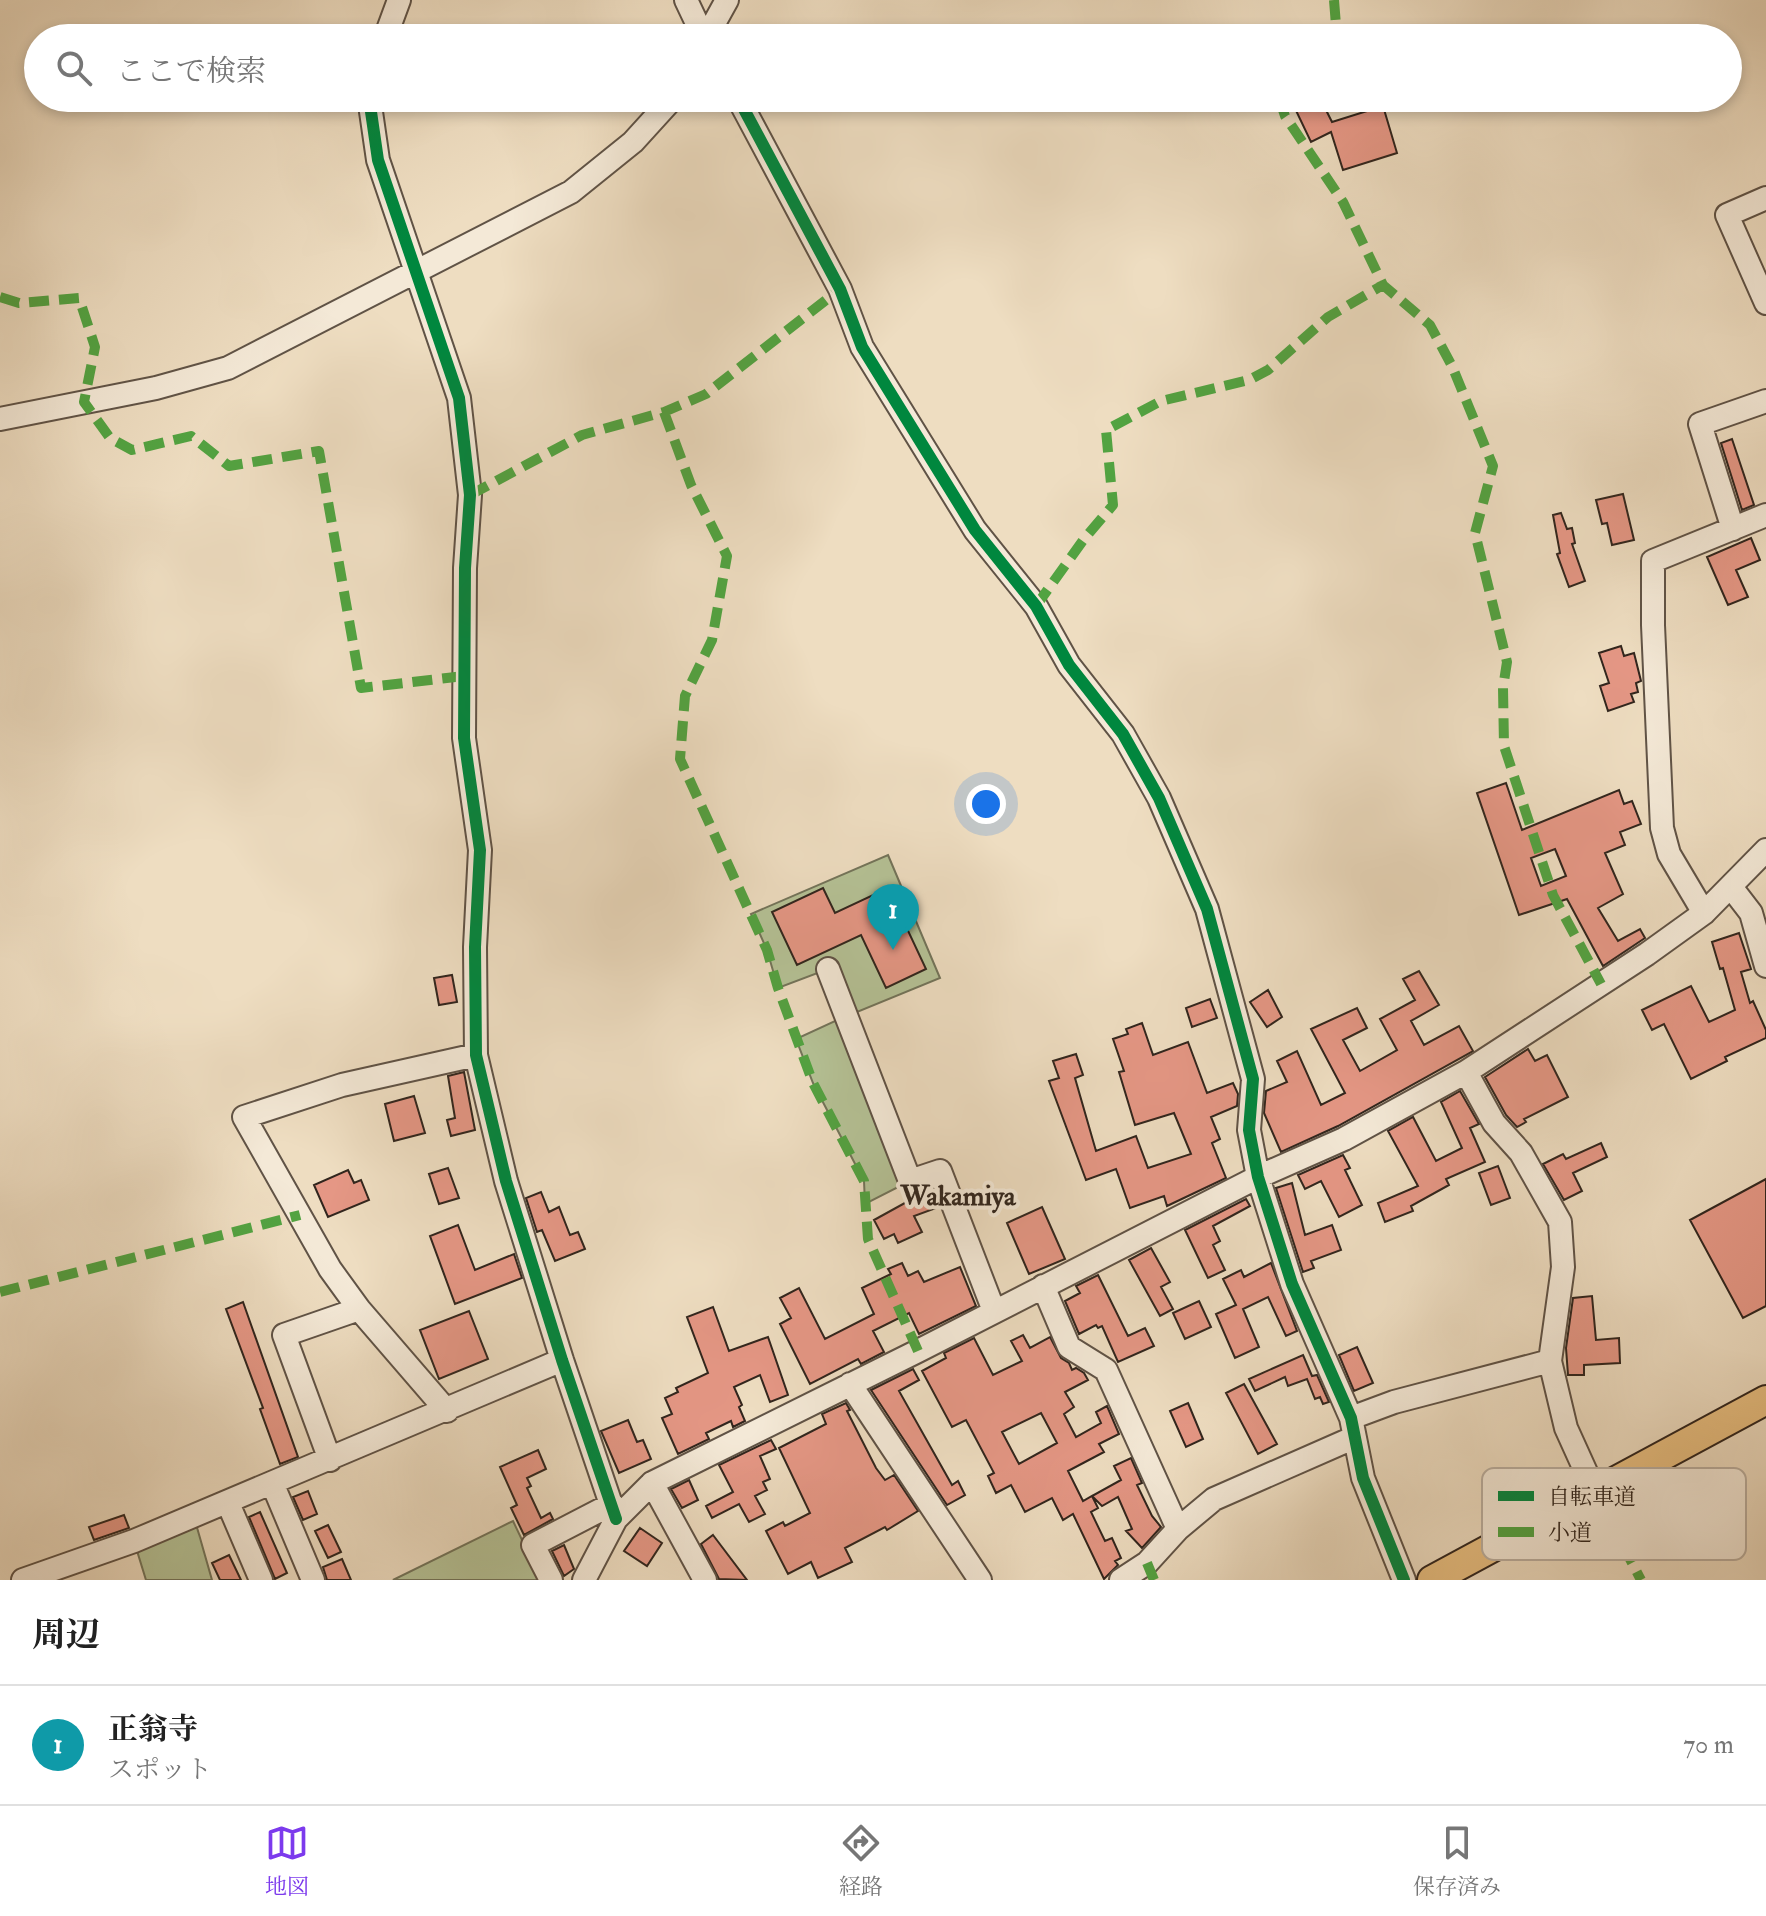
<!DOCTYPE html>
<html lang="ja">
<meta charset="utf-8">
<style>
body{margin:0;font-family:"IM FELL Double Pica","Noto Serif JP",serif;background:#f2f2f2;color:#222}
.you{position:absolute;left:986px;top:804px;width:28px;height:28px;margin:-20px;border:6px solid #fff;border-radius:50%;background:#1a73e8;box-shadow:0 0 0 12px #1a73e833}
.badge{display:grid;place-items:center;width:52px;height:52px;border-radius:50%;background:#7c3aed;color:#fff;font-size:26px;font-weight:700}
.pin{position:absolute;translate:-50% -66px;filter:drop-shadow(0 2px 4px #0008)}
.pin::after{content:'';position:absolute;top:42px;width:28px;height:24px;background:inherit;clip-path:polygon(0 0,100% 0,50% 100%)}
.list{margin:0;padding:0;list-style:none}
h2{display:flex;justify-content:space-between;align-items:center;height:104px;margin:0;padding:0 32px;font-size:34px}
h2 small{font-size:26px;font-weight:400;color:#767676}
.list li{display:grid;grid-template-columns:52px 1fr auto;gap:24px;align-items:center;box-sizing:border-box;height:120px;padding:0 32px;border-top:2px solid #e0e0e0}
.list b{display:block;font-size:30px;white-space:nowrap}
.list p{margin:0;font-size:26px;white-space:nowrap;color:#767676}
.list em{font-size:26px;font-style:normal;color:#767676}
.icon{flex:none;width:44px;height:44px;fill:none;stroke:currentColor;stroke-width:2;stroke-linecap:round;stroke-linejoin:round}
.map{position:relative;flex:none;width:1766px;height:1580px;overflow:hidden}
.search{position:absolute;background:#fff;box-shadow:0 4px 12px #0003;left:24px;right:24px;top:24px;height:88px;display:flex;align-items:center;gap:20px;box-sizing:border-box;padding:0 28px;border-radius:44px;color:#767676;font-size:30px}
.sheet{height:224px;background:#fff}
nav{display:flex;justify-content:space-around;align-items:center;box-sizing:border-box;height:112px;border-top:2px solid #e0e0e0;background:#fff;font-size:22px;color:#767676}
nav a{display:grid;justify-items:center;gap:4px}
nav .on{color:#7c3aed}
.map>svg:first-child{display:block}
.green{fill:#b5c296;stroke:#73745a;stroke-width:2}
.building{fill:#e59785;stroke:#31251d;stroke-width:2;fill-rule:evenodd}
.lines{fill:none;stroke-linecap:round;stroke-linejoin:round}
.minor-casing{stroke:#605346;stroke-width:26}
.major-casing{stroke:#31251d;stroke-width:32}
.minor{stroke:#f4e9d7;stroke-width:22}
.major{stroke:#e7be80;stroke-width:28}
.quiet{stroke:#52a341;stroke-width:10;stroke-dasharray:20 10;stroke-linecap:butt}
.cycleway-casing{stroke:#f4e9d7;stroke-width:17}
.cycleway{stroke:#00873e;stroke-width:12}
.labels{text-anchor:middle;stroke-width:8;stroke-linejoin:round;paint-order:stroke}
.quarter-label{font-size:28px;font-weight:bold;fill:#31251d;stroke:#f4e9d7}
.key{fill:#f4e9d7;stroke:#baae9f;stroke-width:2}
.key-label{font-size:22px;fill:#31251d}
</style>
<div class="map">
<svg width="1766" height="1580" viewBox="0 0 1766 1580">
<rect width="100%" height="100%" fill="#eeddc1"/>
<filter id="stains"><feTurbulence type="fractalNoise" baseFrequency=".0025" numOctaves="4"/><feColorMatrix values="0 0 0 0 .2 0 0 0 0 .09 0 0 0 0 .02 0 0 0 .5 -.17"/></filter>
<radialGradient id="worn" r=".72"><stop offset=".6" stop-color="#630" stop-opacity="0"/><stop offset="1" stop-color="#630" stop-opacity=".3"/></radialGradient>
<path class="green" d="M888,855L940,978L847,1016L910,1181L865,1204L864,1181L813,1083L796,1039L846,1016L828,969L778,988L767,950L751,914Z
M194,1517L212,1580H146L134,1541Z
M513,1521L541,1580H393Z"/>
<path class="building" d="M1290,98H1320L1332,122L1383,106L1397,153L1343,170L1331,132L1311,142Z
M1732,439L1754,505L1742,510L1721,443Z
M1623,494L1634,540L1612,545L1607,523L1602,524L1596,500Z
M1561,513L1567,529L1572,528L1575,543L1572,544L1585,581L1569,587L1557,554L1560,553L1553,515Z
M1751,538L1760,560L1736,570L1748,597L1728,605L1707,557Z
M1621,646L1624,656L1634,653L1641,681L1636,683L1638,692L1631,694L1634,702L1608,711L1600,686L1609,683L1599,653Z
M1506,783L1522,830L1619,790L1624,804L1632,801L1641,824L1620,832L1625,845L1605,853L1623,894L1598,908L1618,941L1640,929L1645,938L1603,966L1567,899L1519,915L1477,793ZM1555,849L1566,876L1541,886L1531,858Z
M823,888L835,913L888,888L926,969L886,988L861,935L797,965L772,912Z
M1739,933L1751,969L1741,972L1750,1003L1753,1001L1766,1030V1038L1725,1057L1727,1061L1691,1079L1664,1024L1652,1030L1642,1010L1691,986L1709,1022L1735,1010L1723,968L1720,969L1712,942Z
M1419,971L1439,1005L1411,1021L1424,1045L1459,1026L1473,1051L1338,1126L1281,1152L1264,1113L1266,1091L1287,1082L1277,1061L1297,1051L1321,1105L1345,1093L1311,1029L1357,1008L1367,1028L1343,1040L1360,1071L1397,1050L1380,1019L1415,1000L1403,979Z
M452,975L457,1002L439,1005L434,978Z
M1268,990L1282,1017L1267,1027L1250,1002Z
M1210,999L1217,1018L1192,1027L1186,1008Z
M1142,1023L1153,1055L1188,1042L1207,1093L1233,1083L1238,1094L1237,1106L1211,1117L1220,1139L1212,1143L1226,1178L1167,1206L1164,1196L1130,1208L1116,1169L1086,1180L1049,1081L1059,1078L1053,1061L1076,1054L1083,1075L1075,1078L1096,1151L1136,1136L1148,1168L1191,1154L1174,1113L1135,1125L1119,1072L1124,1071L1113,1039L1128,1034L1126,1029Z
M1528,1049L1535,1061L1547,1055L1568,1097L1524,1119L1526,1122L1517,1127L1506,1115L1485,1077Z
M464,1072L475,1130L451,1136L447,1120L455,1118L448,1076Z
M1460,1091L1479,1124L1470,1128L1485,1162L1446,1179L1449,1185L1411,1206L1413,1211L1385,1222L1378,1203L1418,1186L1388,1131L1413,1117L1436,1161L1462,1148L1441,1102Z
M414,1096L425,1133L394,1141L385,1104Z
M1601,1143L1607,1157L1573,1173L1582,1191L1564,1200L1543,1164L1563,1154L1566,1159Z
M1343,1155L1350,1168L1345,1170L1362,1205L1339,1217L1321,1181L1305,1189L1298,1175Z
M1498,1166L1510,1198L1491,1205L1479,1173Z
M448,1168L459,1198L439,1204L429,1174Z
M348,1170L354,1183L361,1180L369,1200L328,1217L314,1185Z
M1766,1179V1306L1743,1318L1690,1220Z
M1292,1183L1305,1235L1332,1225L1341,1250L1311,1261L1314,1268L1303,1272L1276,1188Z
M932,1188L939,1207L914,1216L922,1232L898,1243L894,1234L884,1239L874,1220Z
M541,1192L549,1212L559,1207L570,1235L578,1232L585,1249L555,1261L542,1230L537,1232L526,1198Z
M1246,1199L1250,1206L1213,1226L1220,1241L1213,1245L1225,1270L1208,1278L1185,1230Z
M1042,1207L1065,1259L1029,1274L1007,1223Z
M458,1225L475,1270L514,1254L522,1278L455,1304L430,1236Z
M1151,1248L1170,1282L1161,1287L1173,1309L1160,1316L1129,1260Z
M902,1263L908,1276L918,1271L924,1282L960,1267L976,1306L919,1334L909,1313L873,1331L884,1352L861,1364L858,1359L810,1384L780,1324L791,1318L780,1298L799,1288L825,1339L874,1314L862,1288L891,1274L888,1269Z
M1271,1263L1297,1331L1286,1336L1268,1297L1243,1309L1259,1347L1235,1358L1216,1314L1236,1305L1223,1279L1241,1270L1244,1277Z
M1098,1275L1128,1336L1145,1328L1154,1346L1118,1362L1102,1326L1098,1328L1096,1325L1079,1334L1065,1301L1080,1293L1076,1286Z
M1592,1296L1596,1340L1619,1338L1620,1363L1584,1365V1375H1568L1566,1348L1573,1298Z
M1199,1301L1211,1327L1185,1339L1173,1313Z
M243,1302L298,1457L280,1464L260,1409L263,1408L226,1309Z
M713,1307L729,1351L768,1337L788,1395L770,1402L760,1375L734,1387L742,1405L739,1407L745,1421L733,1427L731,1421L706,1433L709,1439L678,1454L662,1418L672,1414L665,1398L678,1392L676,1388L708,1373L687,1317Z
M469,1311L488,1359L439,1379L420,1330Z
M1023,1335L1030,1348L1050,1337L1061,1358L1069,1363L1072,1370L1076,1368L1084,1373L1088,1380L1065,1392L1074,1407L1064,1414L1076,1437L1101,1423L1096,1412L1107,1406L1119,1434L1099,1444L1104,1452L1068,1471L1083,1501L1092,1496L1098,1508L1091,1512L1105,1541L1112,1538L1121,1558L1115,1561L1118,1565L1104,1579L1073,1514L1063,1520L1052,1498L1025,1512L1011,1485L996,1493L988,1476L994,1473L966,1420L952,1427L922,1371L946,1358L944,1353L974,1338L993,1375L1022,1361L1011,1341ZM1041,1413L1057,1443L1019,1464L1002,1432Z
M1357,1347L1373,1383L1354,1391L1339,1355Z
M1303,1355L1312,1376L1317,1375L1329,1402L1323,1404L1320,1397L1315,1399L1307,1379L1288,1386L1285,1377L1255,1391L1249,1379Z
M913,1369L919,1380L899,1391L952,1485L958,1481L965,1495L947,1505L871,1390Z
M1244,1384L1277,1444L1258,1454L1226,1393Z
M846,1403L850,1410L847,1411L876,1468L885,1480L894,1475L918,1511L887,1530L885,1527L845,1548L852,1562L818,1578L811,1562L788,1574L766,1531L783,1522L785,1526L810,1513L779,1448L826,1424L822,1414Z
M1188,1403L1203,1439L1186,1447L1170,1411Z
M628,1420L637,1442L643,1440L651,1459L619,1473L601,1431Z
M771,1440L776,1449L760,1456L770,1479L763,1482L767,1490L755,1496L765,1514L749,1522L739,1504L712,1518L706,1506L733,1492L719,1465Z
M538,1450L546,1469L527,1478L531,1486L527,1488L541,1518L550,1513L553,1519L524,1535L511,1508L517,1505L500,1467Z
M1131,1458L1142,1483L1137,1485L1152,1516L1161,1527L1142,1548L1126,1531L1132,1529L1118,1497L1102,1506L1092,1496L1121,1480L1114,1466Z
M689,1480L698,1500L682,1508L671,1489Z
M308,1491L317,1514L303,1520L293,1497Z
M260,1512L287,1573L275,1579L249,1517Z
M124,1515L129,1528L94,1540L89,1527Z
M328,1525L341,1552L328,1558L315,1531Z
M640,1528L662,1543L647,1566L624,1551Z
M713,1535L747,1580L719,1579L701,1544Z
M564,1545L574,1569L564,1576L552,1551Z
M229,1555L241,1580H220L212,1563Z
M342,1559L351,1580H327L323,1567Z"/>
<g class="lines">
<defs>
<path id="minor" d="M686,0L704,38
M385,38L399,0
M706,38L727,0
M369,98L378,160L459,398L470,495L465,568L464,738L480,850L475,947L476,1055L506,1181L562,1360L616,1519
M738,98L840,289L862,347L975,530L1036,606L1069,665L1123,734L1159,798L1207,909L1253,1079L1249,1130L1258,1177L1292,1284L1351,1418L1363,1478L1404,1580
M1766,198L1727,215L1766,303
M0,419L156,388L228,368L571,192L633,142L673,98
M1733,529L1700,424L1766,401
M1731,887L1751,913L1766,966
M1704,913L1669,854L1662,828L1653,625V561L1766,515
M828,969L910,1181L940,1171L994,1311
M1466,1072L1494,1123L1521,1153L1560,1222L1563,1267L1550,1361L1566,1428L1595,1492
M1043,1286L1069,1347L1106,1370L1178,1529
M850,1384L980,1580
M447,1411L359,1309L330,1269L244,1117L342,1085L476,1055
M1351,1418L1394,1402L1550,1361
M330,1460L284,1335L359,1309
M652,1483L705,1580
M273,1485L313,1580
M228,1503L261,1580
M23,1580L134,1541L562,1360
M551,1580L533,1545L612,1504
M584,1580L616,1519L652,1483L918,1351L1258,1177L1344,1139L1466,1072L1647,954L1704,913L1766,850
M1121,1580L1147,1563L1178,1529L1214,1499L1353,1438"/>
<path id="major" d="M1432,1580L1766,1400"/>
</defs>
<use href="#minor" class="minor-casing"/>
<use href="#major" class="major-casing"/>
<use href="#minor" class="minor"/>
<use href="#major" class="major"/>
<path class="quiet" d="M1334,0L1337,38
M1279,98L1285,116L1343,202L1383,285L1430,325L1452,366L1493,466L1475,533L1507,662L1503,688L1504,746L1553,895L1601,984
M0,297L19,303L79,298L95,347L84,402L110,438L132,450L191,436L229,466L319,451L361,688L464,676
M664,412L691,485L727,556L712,640L685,696L680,759L767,950L778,988L813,1083L864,1181L868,1239L918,1351
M470,495L582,435L664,412L706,394L840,289
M1036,606L1084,539L1113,505L1106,430L1161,401L1249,380L1268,370L1328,317L1383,285
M0,1292L300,1215
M1595,1492L1641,1580
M1147,1563L1154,1580"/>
<defs>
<path id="cycleway" d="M369,98L378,160L459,398L470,495L465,568L464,738L480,850L475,947L476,1055L506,1181L562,1360L616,1519
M738,98L840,289L862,347L975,530L1036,606L1069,665L1123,734L1159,798L1207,909L1253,1079L1249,1130L1258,1177L1292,1284L1351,1418L1363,1478L1404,1580"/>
</defs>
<use href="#cycleway" class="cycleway-casing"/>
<use href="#cycleway" class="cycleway"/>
</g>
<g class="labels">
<g class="quarter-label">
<text x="958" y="1205">Wakamiya</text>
</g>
</g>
<rect x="1482" y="1468" width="264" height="92" rx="12" class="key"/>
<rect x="1498" y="1491" width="36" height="10" fill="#00873e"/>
<rect x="1498" y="1527" width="36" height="10" fill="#52a341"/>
<g class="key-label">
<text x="1548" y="1504">自転車道</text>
<text x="1548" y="1540">小道</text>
</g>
<rect width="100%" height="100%" filter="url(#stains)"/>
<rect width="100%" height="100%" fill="url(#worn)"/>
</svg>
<div class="you"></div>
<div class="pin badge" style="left:893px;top:950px;background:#0f9aa8">1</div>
<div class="search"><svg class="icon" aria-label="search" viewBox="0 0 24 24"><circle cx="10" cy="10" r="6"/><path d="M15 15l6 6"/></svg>ここで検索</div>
</div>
<section class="sheet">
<h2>周辺<small></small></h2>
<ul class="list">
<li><span class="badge" style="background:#0f9aa8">1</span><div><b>正翁寺</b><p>スポット</p></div><em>70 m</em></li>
</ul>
</section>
<nav>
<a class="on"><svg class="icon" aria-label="map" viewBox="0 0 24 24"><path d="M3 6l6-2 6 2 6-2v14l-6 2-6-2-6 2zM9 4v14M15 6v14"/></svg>地図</a>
<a><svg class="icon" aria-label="directions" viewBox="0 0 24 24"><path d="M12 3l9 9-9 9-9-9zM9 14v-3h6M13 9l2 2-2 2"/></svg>経路</a>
<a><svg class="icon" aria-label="saved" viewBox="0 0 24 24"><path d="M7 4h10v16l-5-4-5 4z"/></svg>保存済み</a>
</nav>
